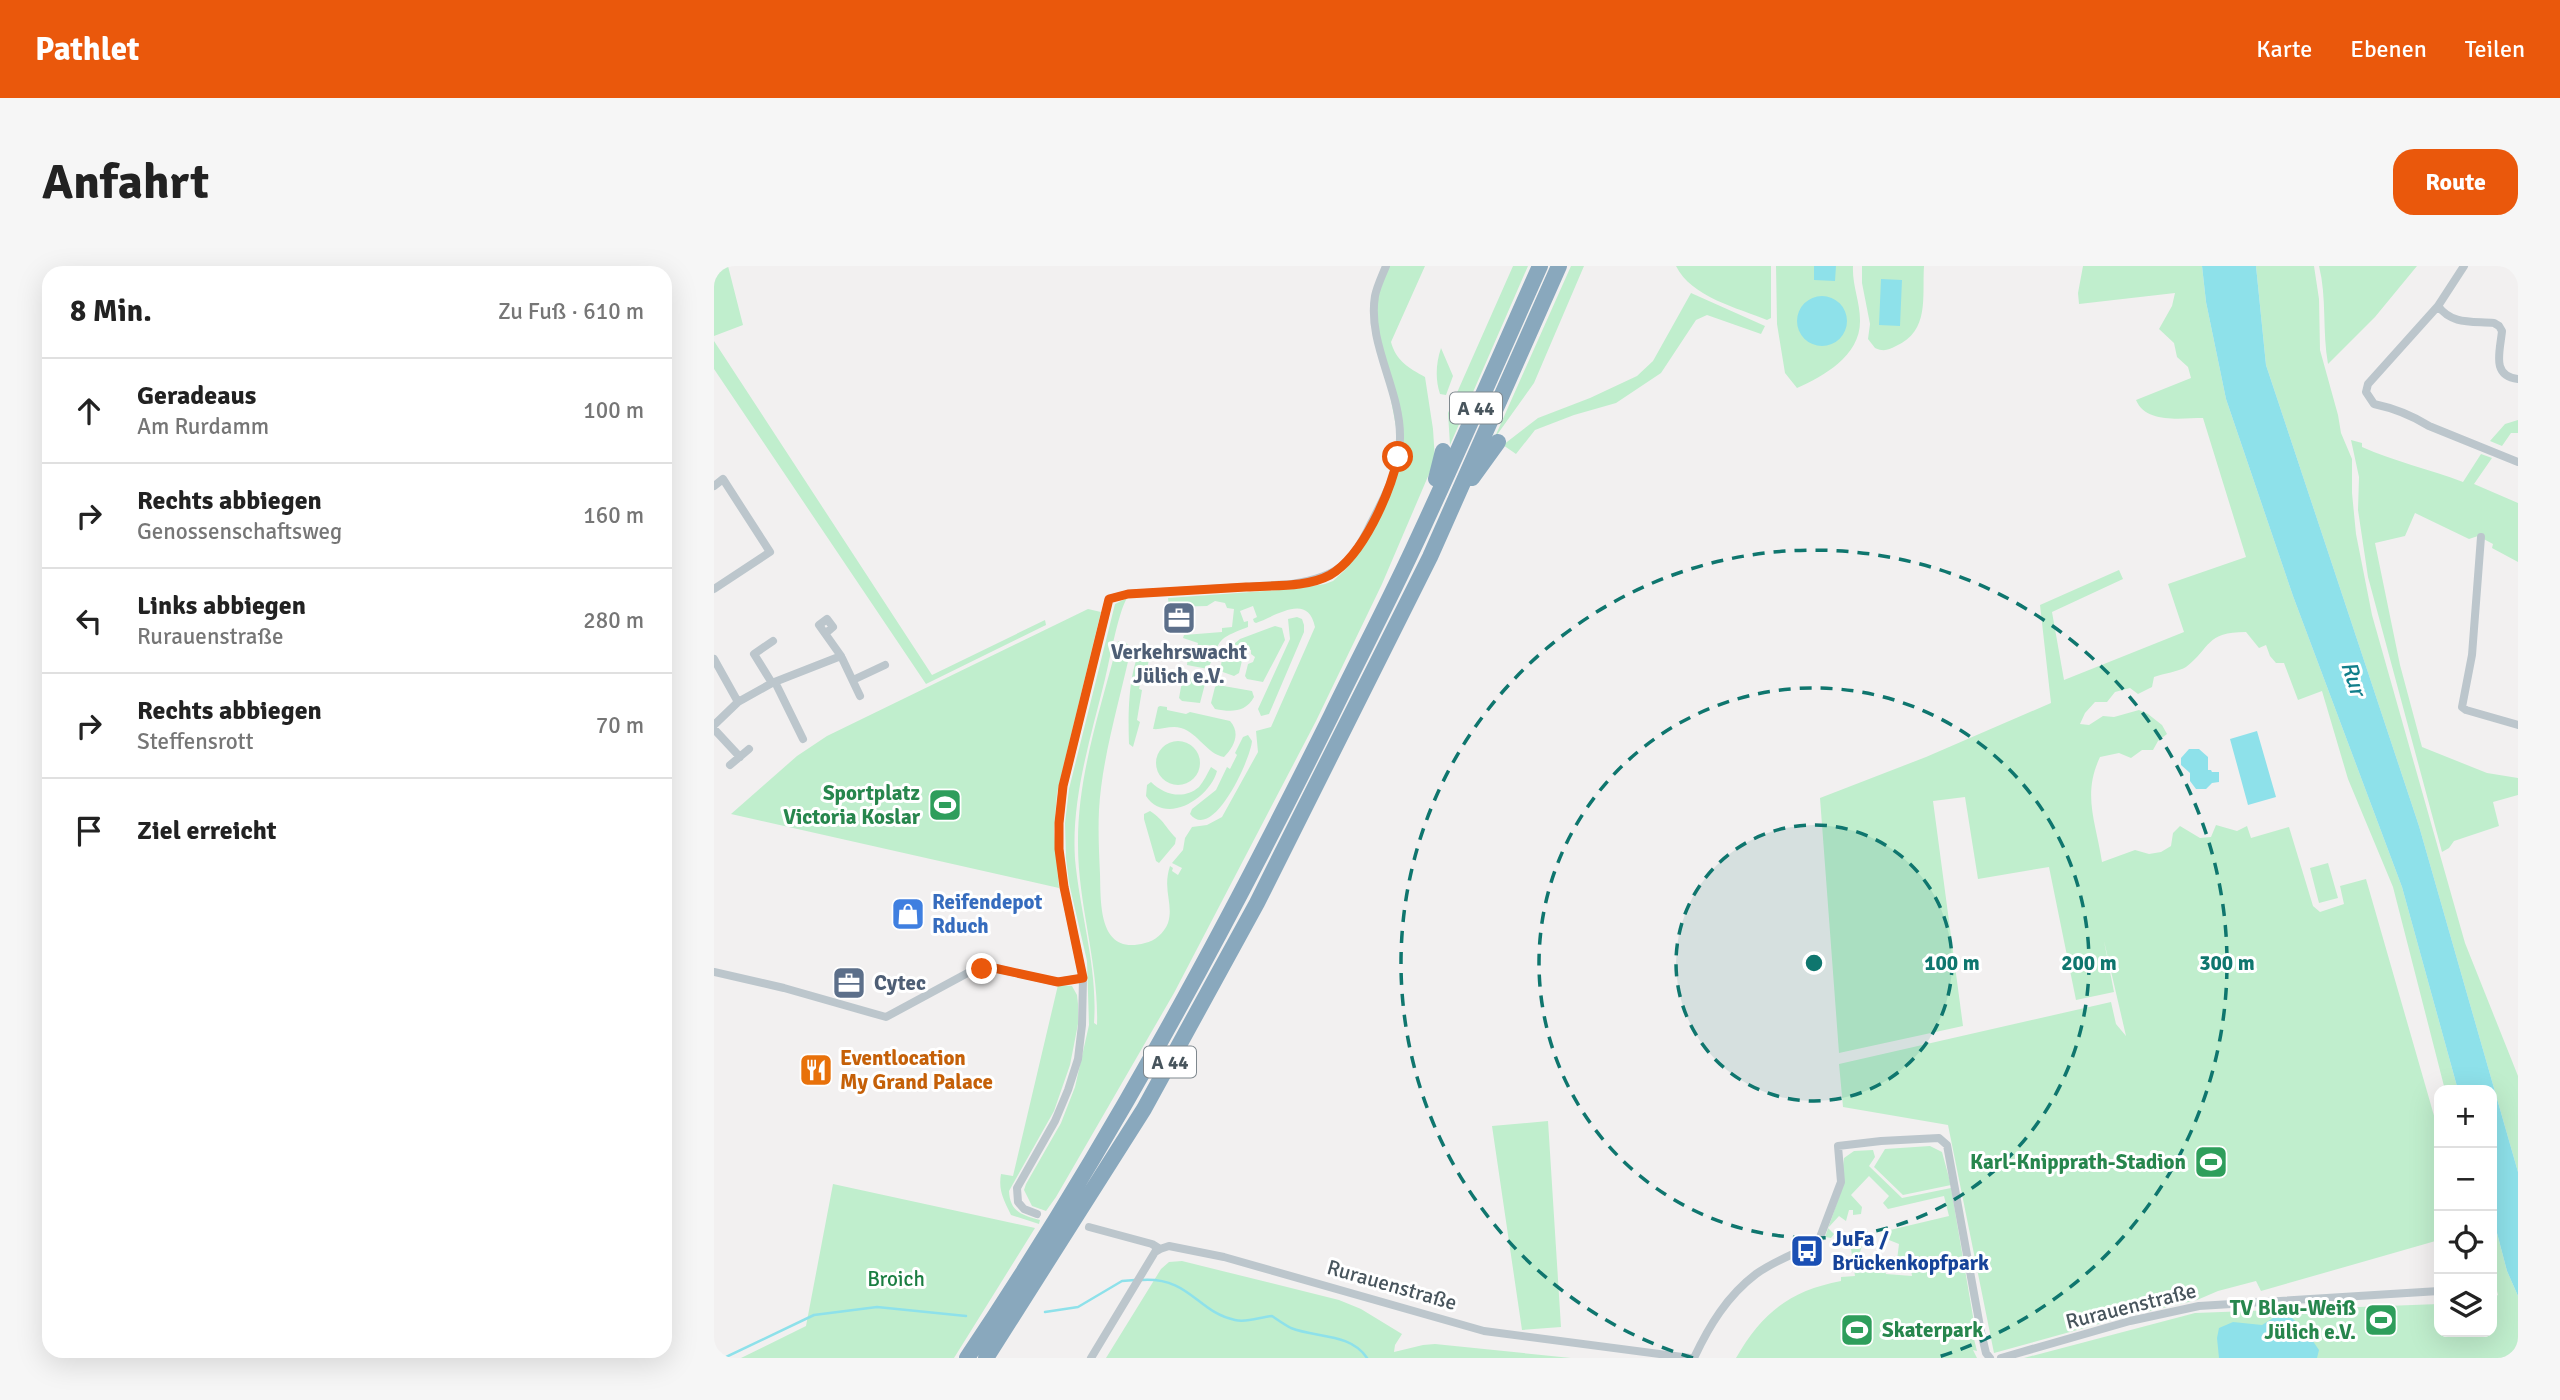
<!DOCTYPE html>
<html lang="de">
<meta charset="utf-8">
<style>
body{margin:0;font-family:Signika,sans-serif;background:#f6f6f6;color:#222}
.controls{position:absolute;right:21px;bottom:21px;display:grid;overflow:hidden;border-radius:14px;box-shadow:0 7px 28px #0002}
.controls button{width:63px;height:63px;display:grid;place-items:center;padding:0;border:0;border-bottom:2px solid #e0e0e0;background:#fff;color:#222;font:35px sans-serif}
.stop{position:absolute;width:21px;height:21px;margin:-16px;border:5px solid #ea580c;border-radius:50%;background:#fff}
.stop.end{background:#ea580c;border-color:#fff;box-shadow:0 2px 7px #0008}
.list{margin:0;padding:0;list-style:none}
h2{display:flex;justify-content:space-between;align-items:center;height:91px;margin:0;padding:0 28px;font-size:30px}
h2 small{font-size:23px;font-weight:400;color:#767676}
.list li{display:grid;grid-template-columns:46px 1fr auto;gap:21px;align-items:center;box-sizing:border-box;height:105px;padding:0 28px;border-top:2px solid #e0e0e0}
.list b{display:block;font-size:26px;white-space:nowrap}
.list p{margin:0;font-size:23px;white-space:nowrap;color:#767676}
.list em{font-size:23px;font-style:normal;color:#767676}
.icon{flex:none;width:38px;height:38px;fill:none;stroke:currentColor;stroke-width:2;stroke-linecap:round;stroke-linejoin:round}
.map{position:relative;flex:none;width:1804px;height:1092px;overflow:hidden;border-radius:21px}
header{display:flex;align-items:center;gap:42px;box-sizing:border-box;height:98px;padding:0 35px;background:#ea580c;color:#fff}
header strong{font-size:33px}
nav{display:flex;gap:38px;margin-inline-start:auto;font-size:24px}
.intro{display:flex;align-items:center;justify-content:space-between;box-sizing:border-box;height:168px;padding:0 42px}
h1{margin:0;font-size:49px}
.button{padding:18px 32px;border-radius:21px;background:#ea580c;color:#fff;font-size:24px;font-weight:700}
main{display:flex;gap:42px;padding:0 42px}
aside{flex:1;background:#fff;border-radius:21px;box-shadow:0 7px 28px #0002}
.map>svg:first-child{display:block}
.green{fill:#c0eecd}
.water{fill:#8ee1ea}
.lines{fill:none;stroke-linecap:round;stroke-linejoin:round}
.stream{stroke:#8ee1ea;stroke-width:2.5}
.street{stroke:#bcc6cc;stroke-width:8}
.highway{stroke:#89a8bd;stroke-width:16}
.route{stroke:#ea580c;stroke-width:9}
.ring{fill:none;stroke:#0f766e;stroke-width:3.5;stroke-dasharray:12 9}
.labels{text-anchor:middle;stroke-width:6;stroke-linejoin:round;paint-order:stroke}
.shield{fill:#fff;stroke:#7f888e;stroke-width:2}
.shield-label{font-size:19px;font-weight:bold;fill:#48555d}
.service-label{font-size:21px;font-weight:bold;fill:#4e5e75;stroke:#fff}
.leisure-label{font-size:21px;font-weight:bold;fill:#27864d;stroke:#fff;text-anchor:end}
.shop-label{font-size:21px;font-weight:bold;fill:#366cbe;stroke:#fff;text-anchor:start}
.food-label{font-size:21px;font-weight:bold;fill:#c56008;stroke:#fff;text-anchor:start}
.transit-label{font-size:21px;font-weight:bold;fill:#164399;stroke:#fff;text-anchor:start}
.park-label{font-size:21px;fill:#1a7d41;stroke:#fff}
.street-label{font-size:21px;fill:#48555d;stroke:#fff}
.water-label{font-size:23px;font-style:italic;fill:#107e8a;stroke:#fff}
.centre{fill:#0f766e;stroke:#fff;stroke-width:3.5}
.ring-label{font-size:21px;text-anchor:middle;font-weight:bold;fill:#0f766e;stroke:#fff;stroke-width:6;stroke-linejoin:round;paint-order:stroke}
</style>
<header>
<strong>Pathlet</strong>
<nav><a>Karte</a><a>Ebenen</a><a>Teilen</a></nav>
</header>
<div class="intro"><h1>Anfahrt</h1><a class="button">Route</a></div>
<main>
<aside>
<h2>8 Min.<small>Zu Fuß · 610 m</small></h2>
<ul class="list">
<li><svg class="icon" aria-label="ahead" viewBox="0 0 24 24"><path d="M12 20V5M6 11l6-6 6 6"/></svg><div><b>Geradeaus</b><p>Am Rurdamm</p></div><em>100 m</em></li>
<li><svg class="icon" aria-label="right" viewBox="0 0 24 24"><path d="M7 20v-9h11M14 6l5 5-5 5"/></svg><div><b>Rechts abbiegen</b><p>Genossenschaftsweg</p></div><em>160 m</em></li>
<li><svg class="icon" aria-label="left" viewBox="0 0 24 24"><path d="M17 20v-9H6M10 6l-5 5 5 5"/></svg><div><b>Links abbiegen</b><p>Rurauenstraße</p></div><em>280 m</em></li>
<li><svg class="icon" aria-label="right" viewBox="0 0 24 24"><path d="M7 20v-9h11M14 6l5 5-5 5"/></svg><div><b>Rechts abbiegen</b><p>Steffensrott</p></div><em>70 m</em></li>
<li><svg class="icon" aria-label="arrive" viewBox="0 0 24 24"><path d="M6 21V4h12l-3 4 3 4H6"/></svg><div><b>Ziel erreicht</b></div></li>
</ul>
</aside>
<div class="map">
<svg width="1804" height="1092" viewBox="0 0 1804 1092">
<rect width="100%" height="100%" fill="#f2f0f0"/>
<path class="green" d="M10,0H14L29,59L0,70V4Z
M674,0H711L677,76C682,95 695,102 711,111L719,163L721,194L668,318L602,455L460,727L342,931L332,945L318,940L310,924L312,918L347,857L361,821L375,759L373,695L355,617L352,592L351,557L355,523L401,338L413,332C404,347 396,393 391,413C377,471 357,532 361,593C366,648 384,702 380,757L383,759C385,698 364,639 364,579C363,510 387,442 404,375L412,377L417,382C406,434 388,491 385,544C384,565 385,586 386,608C387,637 384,690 431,677C441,675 450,667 454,657C460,638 448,624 456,600L459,602L458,605L464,609L468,602L458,597L469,584L471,572L478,561L493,559L508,551L544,486L542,465L557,461L601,361C594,327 564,349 542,357L540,356L539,353L543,351L539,340L526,345L530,356L534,355V361C500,374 508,373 494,403L473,399L474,389L480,391L481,387L475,385L476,380L483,381L484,377L469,372L470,369L508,366V362L518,361L520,343L513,342L511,337L501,335L493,340L455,341L454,332L579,323L611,318L619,315L631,304L647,283L687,187L662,55L663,32Z
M799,0H814L736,179L734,147Z
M857,0H870L820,117L780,173Z
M962,0H1057V52L1053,54C1024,42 977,31 962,0Z
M1062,0H1139C1138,19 1146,36 1146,54C1147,89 1110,110 1083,122L1071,107L1063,58Z
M1148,0H1210C1208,31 1216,65 1182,80C1174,84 1170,86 1161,82L1154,73L1156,58L1148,17Z
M1369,0H1488L1492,36L1512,133L1579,330L1688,621L1744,824H1731L1679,621L1634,513L1608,425L1584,434L1570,397H1562L1556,390L1552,379L1545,382L1532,366C1491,366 1497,382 1472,401C1464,406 1450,407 1440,411L1438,421L1424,428L1416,422L1401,426L1393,436H1381L1371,447L1366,458L1375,459L1389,450L1400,451L1425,444L1434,448L1448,459L1453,468L1444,475L1439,484H1428L1417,492L1405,487L1386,491C1368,529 1382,556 1388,596L1421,584L1435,588L1447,586L1457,580L1459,567L1466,560L1486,572L1497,571L1502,559L1523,565L1533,560L1537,572L1575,561L1599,640L1606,646L1630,638L1626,620L1652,613L1725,867V974L1547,1025L1542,1015L1504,1025L1483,1034L1410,1051L1280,1087L1234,859L1129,841L1125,798L1397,736L1402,758L1412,770L1390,675L1400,726L1362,734L1335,601L1264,613L1251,531L1219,535L1249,760L1125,787L1106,532L1212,491L1337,437L1326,339L1405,304L1409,313L1338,346L1350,414L1470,366L1454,318L1532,291L1489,152C1467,152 1432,158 1422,134L1477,112L1474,101L1463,91L1460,77L1445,63L1458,40L1461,27L1365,38L1364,27Z
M1542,0H1600L1605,33L1606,84L1624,149L1627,167L1638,193V227L1642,268L1658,349L1751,677L1804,810V906L1705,560L1552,99Z
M1605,0H1703L1661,51L1614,98C1608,65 1613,32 1605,0Z
M977,27L1051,60L1047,68L993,49L982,54L947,107L902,137L860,149L821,164L802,188L789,179L824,152L876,132L923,110L939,95Z
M0,75L218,409L331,354L332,359L212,418L0,103Z
M727,82L739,110L732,129L726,128C721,113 722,97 727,82Z
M1804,154V167H1797L1788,180L1776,175L1791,158Z
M1637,174L1648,177V181C1679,195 1715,203 1749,216L1767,188L1778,192L1760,218L1804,237V296L1778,282L1779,278L1764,270L1755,273L1701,247L1691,270L1661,277L1686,399L1708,481L1773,507L1804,512V529L1779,536L1785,560L1740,575L1735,582L1728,586L1654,311L1644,244L1645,211Z
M374,343L387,346L343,527L340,565L345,622L17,548L83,490L113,470Z
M583,351L588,353L590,359V366L555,448L547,450L544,443L576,373L574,353Z
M561,360L568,362L571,374L549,416L533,413L531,410L534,398L539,396L541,391L537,388V384L531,382L525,407L520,410L506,405L509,387L526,373Z
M428,381L438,382L437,384H433L431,393L435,394L430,414H427L425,423L428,424L423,454L426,456L419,481L415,478C414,450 414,405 428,381Z
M469,410L486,414L491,418L486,437L468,435L465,432Z
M504,419L538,425L540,431C531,447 517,446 501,443L497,437L501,421Z
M446,440L453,441V444L472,448L476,446L516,455C527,467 520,481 510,491C493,488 484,467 467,462C457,459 448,464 439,463L444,441Z
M534,469L538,475C537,492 499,577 476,548L478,543L502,524L513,501L516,503L523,489L521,487L529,471Z
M442 497a22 22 0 1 1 44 0a22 22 0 1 1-44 0Z
M497,501L503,505C496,532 452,560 432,530L433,519L437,516C450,529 470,534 485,521C490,515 493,508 497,501Z
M436,545C451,555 451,561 462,572L461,578L445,597L442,595L430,553V548Z
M1614,597L1624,632L1605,637L1596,602Z
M344,719L358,720L363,729L364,738V758L356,799L340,845L295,925C296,946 308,949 326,954L325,958L297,949C290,934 284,925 287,908L299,910Z
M834,855L847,1061L808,1064L778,860Z
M1216,880L1228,886L1237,919L1189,929L1160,901L1171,883Z
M1159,884L1161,891L1155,900L1188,932L1237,922L1263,1074L1260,1073L1263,1085L1259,1084L1263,1092H1022C1048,1047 1075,1025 1127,1015V1011L1141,1010L1136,976L1148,980L1145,989L1148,990L1145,998L1163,1004L1171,1005L1172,1008L1198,1010L1197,1003L1182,1002L1185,978L1175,974L1176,964L1235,950L1230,930L1174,943L1169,937L1175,930L1155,910L1137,929L1148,941L1147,948L1139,949V944H1135L1132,955L1125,950L1114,962L1120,968L1117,972L1111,971L1125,931L1130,892L1140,885Z
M119,918L321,962L240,1092H27L92,1060Z
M1778,948L1793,1005L1804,1030V1092H1310L1481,1047L1725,1038V1066H1778V1032L1784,1029L1778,1005Z
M468,995L625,1034L647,1043L688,1068L681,1079L680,1086L709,1079L721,1078L857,1092H392L447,1003L455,996Z"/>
<path class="water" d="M1100,0H1122L1121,15L1100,14Z
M1488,0H1542L1552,99L1705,560L1804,906V1030L1793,1005L1778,948V824H1744L1688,621L1579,330L1512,133L1492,36Z
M1167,13L1188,14L1186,60L1165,59Z
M1083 55a25 25 0 1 1 50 0a25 25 0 1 1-50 0Z
M1543,465L1562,531L1534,539L1516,473Z
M1475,483H1485L1494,491V504H1497L1498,506H1505V516L1498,517L1492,523H1482L1476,515V507L1467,499V492Z
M1559,1052H1578L1592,1065L1605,1084L1603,1092H1505L1503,1072L1505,1062L1519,1056L1548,1059Z"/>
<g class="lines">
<path class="stream" d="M428,1014C476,1011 483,1046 521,1054C533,1057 546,1051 558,1050C564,1054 571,1059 577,1062C602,1072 637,1067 653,1092
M331,1046L364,1041L408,1015L421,1014
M10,1092L100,1049L163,1041L252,1050"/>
<path class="street" d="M1750,0L1724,40L1654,118L1652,126L1660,138C1679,142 1699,150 1715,160L1804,196
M1724,40C1738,59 1758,55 1780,57L1785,60L1788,65C1786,86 1777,110 1804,113
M0,220L9,213L56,286L0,323
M1767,271L1758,389L1748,441L1752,444L1804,459
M112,367L119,361L113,353L105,359L127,390
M0,393L24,436
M139,414L171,399
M61,416L89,473
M58,417L40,388L59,375
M0,459L24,436L58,417L127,390L146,430
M0,463L26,491
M16,499L35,483
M0,706L70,722L172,751L261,703L280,702L343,716L369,712
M323,948L310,943L304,936L303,922L341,855L354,824L364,793L368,759L369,712L350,621L345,583V557L349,520L395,333L414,328L578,318C624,311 638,298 657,257C671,230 686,203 686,172C687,124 653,78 661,30C663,20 668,10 672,0
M375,961L438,978L446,983L455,980L510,991L770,1065L976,1092
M377,1092L441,986L446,983
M980,1092C995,1060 1013,1030 1042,1008C1061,994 1085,987 1105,974L1127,916L1124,880L1167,875L1225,872L1233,879L1267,1066L1272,1087L1276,1092
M1287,1092L1416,1055L1485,1040L1725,1025"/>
<path class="highway" d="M758,212L784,176
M722,213L729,185
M253,1092C390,888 508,670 617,450C644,394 673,339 699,283C743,189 784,94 826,0
M272,1092L430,843L543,637L716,291L845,0"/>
</g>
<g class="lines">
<path class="route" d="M268,703L280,702L344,716L369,712L350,621L345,583V557L349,520L395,333L414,328C454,326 493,323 532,321C559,319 592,322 616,309C649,290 676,227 684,191"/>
</g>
<circle cx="1100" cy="697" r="138" fill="#0f766e" fill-opacity=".12"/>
<g class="ring">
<circle cx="1100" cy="697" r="138"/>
<circle cx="1100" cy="697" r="275"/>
<path d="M979 1092A413 413 0 1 1 1221 1092"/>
</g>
<defs>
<symbol id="office-square" viewBox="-11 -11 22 22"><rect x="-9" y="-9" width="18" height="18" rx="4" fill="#5c6f8a" stroke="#fff"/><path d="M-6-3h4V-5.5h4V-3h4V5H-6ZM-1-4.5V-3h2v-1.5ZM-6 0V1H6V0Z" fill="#fff"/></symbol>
<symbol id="stadium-square" viewBox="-11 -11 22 22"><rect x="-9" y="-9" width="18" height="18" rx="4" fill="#2e9e5b" stroke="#fff"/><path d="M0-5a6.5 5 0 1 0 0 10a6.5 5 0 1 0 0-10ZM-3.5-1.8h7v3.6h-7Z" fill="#fff"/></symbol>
<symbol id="shop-square" viewBox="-11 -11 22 22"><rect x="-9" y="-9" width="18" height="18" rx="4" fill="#3f7fe0" stroke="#fff"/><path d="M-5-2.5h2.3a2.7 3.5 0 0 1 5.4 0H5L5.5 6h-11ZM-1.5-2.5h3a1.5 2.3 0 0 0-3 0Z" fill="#fff"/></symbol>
<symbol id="restaurant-square" viewBox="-11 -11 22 22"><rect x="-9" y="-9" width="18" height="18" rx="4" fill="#e8710a" stroke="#fff"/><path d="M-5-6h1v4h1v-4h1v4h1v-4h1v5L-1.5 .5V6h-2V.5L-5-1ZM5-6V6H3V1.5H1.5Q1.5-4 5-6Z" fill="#fff"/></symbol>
<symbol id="bus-square" viewBox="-11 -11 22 22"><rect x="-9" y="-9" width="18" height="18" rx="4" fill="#1a4fb4" stroke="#fff"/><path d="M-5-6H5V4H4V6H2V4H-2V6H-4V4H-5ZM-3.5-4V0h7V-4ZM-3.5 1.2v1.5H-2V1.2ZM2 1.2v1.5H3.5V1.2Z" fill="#fff"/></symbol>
</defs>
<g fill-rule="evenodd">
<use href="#office-square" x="446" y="333" width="38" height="38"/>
<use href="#stadium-square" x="212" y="520" width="38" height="38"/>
<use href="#shop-square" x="175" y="629" width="38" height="38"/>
<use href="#office-square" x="116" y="698" width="38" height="38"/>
<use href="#restaurant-square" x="83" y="785" width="38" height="38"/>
<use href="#stadium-square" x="1478" y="877" width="38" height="38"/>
<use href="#bus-square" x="1074" y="966" width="38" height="38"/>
<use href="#stadium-square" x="1648" y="1035" width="38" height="38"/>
<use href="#stadium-square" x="1124" y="1045" width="38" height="38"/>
</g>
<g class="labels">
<g class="shield">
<rect x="736" y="126.5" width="52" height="31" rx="5"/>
<rect x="430" y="780.5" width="52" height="31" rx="5"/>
</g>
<g class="shield-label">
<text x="762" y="149">A 44</text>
<text x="456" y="803">A 44</text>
</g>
<g class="service-label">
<text x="465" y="393">Verkehrswacht<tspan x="465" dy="24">Jülich e.V.</tspan></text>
<text x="160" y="724" text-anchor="start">Cytec</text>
</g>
<g class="leisure-label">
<text x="206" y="534">Sportplatz<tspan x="206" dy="24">Victoria Koslar</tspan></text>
<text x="1472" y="903">Karl-Knipprath-Stadion</text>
<text x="1642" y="1049">TV Blau-Weiß<tspan x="1642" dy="24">Jülich e.V.</tspan></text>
<text x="1168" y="1071" text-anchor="start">Skaterpark</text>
</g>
<g class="shop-label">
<text x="218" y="643">Reifendepot<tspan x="218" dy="24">Rduch</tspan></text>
</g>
<g class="food-label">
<text x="126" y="799">Eventlocation<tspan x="126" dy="24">My Grand Palace</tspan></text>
</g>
<g class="transit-label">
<text x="1118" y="980">JuFa /<tspan x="1118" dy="24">Brückenkopfpark</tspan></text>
</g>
<g class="park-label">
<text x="182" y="1020">Broich</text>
</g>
<g class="street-label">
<text transform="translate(678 1019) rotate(16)" y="7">Rurauenstraße</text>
<text transform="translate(1417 1040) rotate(-14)" y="7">Rurauenstraße</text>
</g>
<g class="water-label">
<text transform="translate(1640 412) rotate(72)" y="8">Rur</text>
</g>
</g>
<circle cx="1100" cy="697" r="10" class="centre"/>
<g class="ring-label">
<text x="1238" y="704">100 m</text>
<text x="1375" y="704">200 m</text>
<text x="1513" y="704">300 m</text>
</g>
</svg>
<div class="controls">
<button>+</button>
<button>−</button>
<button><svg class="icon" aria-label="locate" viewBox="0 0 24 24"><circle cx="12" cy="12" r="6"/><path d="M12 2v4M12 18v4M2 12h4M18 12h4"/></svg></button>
<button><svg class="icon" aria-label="layers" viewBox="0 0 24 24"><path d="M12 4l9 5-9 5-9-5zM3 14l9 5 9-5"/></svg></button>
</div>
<div class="stop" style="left:684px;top:191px"></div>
<div class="stop end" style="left:268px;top:703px"></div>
</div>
</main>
